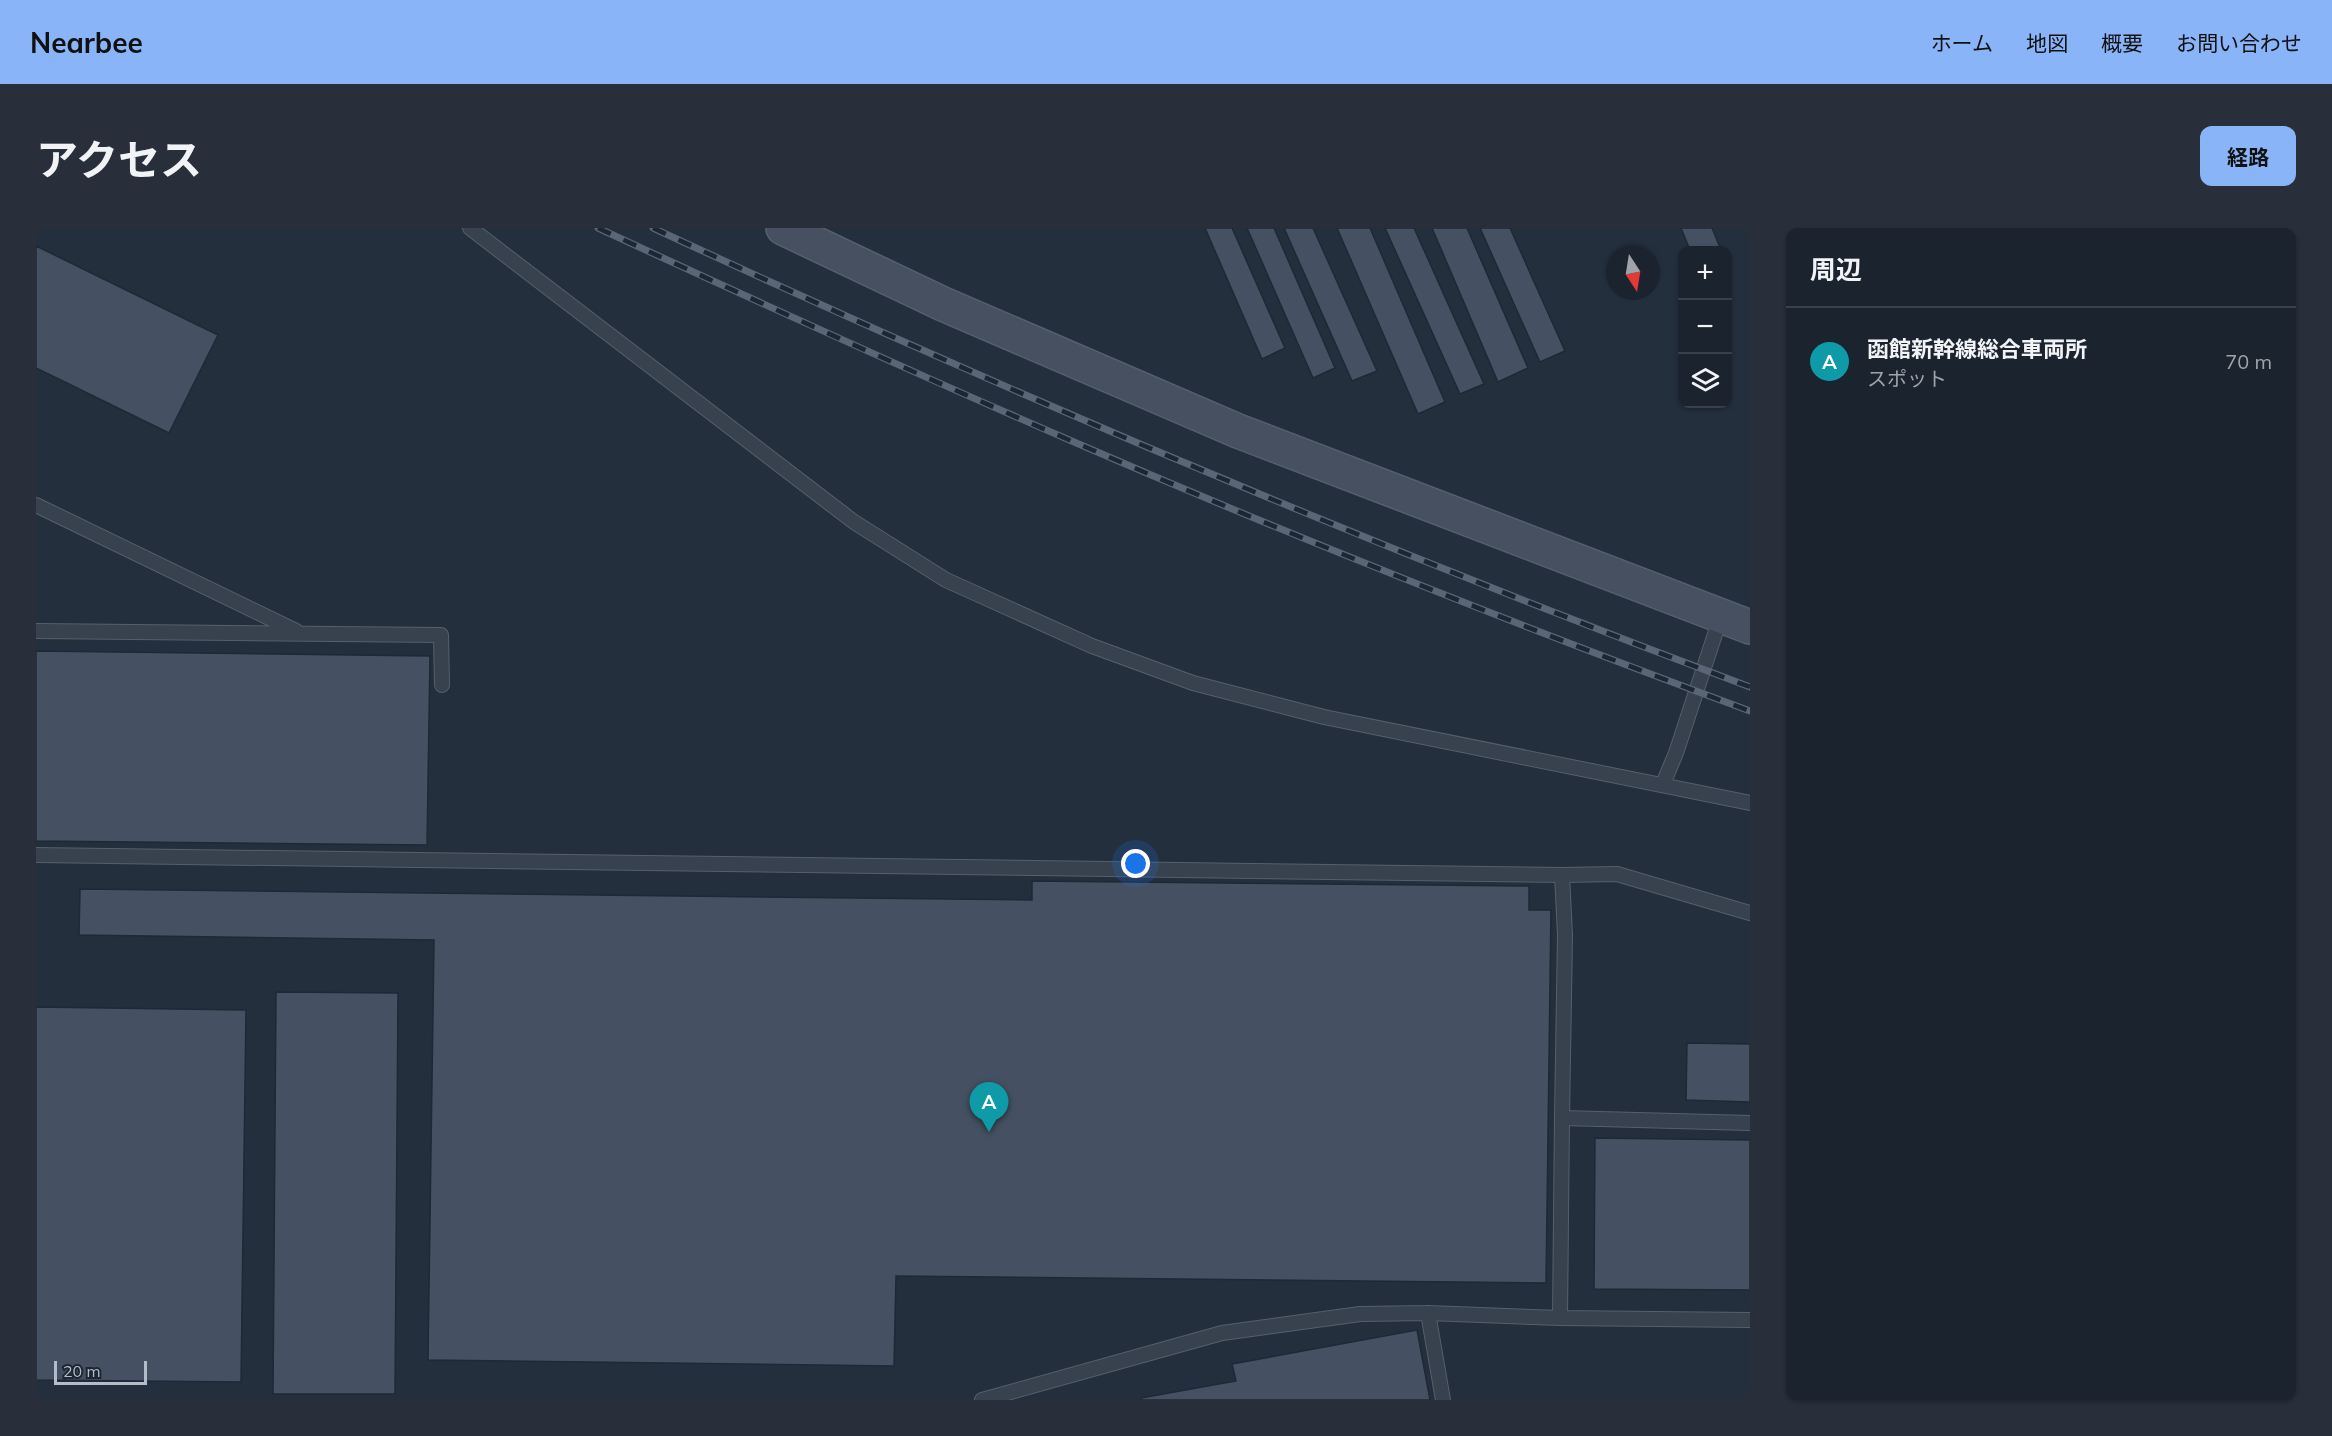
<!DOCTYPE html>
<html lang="ja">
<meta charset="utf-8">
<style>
body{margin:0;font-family:Mulish,"Noto Sans JP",sans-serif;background:#282f3a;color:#f1f3f6}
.controls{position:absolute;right:18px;top:18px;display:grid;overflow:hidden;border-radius:12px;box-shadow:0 2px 4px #0004}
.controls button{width:54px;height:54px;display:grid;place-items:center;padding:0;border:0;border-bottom:2px solid #39404a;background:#1b232e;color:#f1f3f6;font:30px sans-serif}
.compass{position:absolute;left:1570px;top:18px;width:54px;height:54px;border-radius:50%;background:#1b232e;box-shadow:0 2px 4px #0004;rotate:168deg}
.scale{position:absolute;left:18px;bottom:15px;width:93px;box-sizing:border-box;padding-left:6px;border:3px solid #b4bcc9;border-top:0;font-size:16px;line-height:21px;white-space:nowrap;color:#b4bcc9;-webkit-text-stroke:4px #1d2633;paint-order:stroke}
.you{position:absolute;left:1100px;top:636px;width:21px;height:21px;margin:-15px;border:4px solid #fff;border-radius:50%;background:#1a73e8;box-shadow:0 0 0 9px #1a73e833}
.badge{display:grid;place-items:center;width:39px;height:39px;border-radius:50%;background:#8ab4f8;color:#fff;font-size:20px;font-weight:700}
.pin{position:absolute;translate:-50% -50px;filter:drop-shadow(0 2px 3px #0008)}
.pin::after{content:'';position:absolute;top:32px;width:21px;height:18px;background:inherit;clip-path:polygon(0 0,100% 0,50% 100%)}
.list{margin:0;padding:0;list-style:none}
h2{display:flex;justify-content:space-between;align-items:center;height:78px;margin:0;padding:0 24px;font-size:26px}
h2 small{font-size:20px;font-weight:400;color:#a0a4aa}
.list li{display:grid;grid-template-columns:39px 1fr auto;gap:18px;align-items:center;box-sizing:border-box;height:108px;padding:0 24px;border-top:2px solid #39404a}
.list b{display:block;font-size:22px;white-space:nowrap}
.list p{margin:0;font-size:20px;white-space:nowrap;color:#a0a4aa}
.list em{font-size:20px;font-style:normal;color:#a0a4aa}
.icon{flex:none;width:33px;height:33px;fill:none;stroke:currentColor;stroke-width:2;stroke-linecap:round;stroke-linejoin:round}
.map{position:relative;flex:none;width:1714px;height:1172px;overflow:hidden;border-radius:12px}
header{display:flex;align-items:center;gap:36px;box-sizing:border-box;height:84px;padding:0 30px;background:#8ab4f8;color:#111}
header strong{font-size:28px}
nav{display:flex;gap:33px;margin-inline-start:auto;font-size:21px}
.intro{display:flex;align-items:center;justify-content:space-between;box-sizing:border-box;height:144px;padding:0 36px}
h1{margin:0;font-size:42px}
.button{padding:15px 27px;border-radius:12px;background:#8ab4f8;color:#111;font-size:21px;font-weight:700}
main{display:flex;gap:36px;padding:0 36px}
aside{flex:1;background:#1b232e;border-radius:12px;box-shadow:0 2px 4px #0004}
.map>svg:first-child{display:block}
.building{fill:#455162;stroke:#1f2835;stroke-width:1.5}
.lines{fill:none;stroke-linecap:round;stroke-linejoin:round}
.lane-casing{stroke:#565f6c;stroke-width:16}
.secondary-casing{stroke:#565f6c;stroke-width:36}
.lane{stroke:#38414e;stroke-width:14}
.secondary{stroke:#465061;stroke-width:33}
.rail-casing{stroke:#5a6575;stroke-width:7}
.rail{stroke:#1d2633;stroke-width:4.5;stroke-dasharray:14;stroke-linecap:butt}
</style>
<header>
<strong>Nearbee</strong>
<nav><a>ホーム</a><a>地図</a><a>概要</a><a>お問い合わせ</a></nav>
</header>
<div class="intro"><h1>アクセス</h1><a class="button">経路</a></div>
<main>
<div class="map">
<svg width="1714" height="1172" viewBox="0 0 1714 1172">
<rect width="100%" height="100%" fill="#242f3e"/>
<path class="building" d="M1169,0H1196L1249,120L1226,131Z
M1211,0H1238L1299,140L1277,150Z
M1248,0H1277L1341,143L1316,153Z
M1301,0H1334L1409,174L1382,186Z
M1349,0H1378L1448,156L1424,166Z
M1396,0H1431L1492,140L1462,154Z
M1444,0H1474L1529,123L1504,134Z
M1645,0H1676L1685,22H1654Z
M0,18L182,107L133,205L0,140Z
M0,423L394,428L391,617L0,613Z
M996,653L1493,658V682H1515L1510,1055L860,1048L858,1138L392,1132L398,712L43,707L44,661L996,672Z
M240,764L362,765L359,1166H237Z
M0,779L210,782L205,1154L0,1152Z
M1651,815L1714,816V874L1650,872Z
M1559,910L1714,912V1062L1558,1061Z
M1381,1102L1394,1172H1106L1105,1170L1200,1153L1196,1136Z"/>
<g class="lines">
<defs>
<path id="lane" d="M434,0L818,294L910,352L1056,418L1157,455L1288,489L1714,575
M0,277L260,403
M0,403L405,407L406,457
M1627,556L1640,525L1685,388
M0,627L1526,647L1581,646L1714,685
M1526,890L1529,707L1526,647
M1392,1085L1407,1172
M1524,1090L1526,890L1714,895
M946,1172L1186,1105L1324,1086L1392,1085L1524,1090L1714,1092"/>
<path id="secondary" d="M747,0L907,76L1202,203L1714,399"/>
</defs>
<use href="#lane" class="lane-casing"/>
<use href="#secondary" class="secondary-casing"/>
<use href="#lane" class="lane"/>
<use href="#secondary" class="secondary"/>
<defs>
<path id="rail" d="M562,0C720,73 878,145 1038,214C1260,310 1486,399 1714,483
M617,0C977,167 1342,320 1714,459"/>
</defs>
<use href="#rail" class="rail-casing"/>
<use href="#rail" class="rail"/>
</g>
</svg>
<div class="controls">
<button>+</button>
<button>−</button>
<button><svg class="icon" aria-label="layers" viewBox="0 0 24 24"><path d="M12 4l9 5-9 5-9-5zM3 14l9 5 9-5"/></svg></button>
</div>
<svg class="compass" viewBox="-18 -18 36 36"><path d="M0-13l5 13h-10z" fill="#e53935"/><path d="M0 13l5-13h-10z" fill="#a0a4aa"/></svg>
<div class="scale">20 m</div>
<div class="you"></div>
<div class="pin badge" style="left:953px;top:904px;background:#0f9aa8">A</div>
</div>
<aside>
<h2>周辺<small></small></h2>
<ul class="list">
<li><span class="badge" style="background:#0f9aa8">A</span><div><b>函館新幹線総合車両所</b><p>スポット</p></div><em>70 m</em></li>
</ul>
</aside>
</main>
